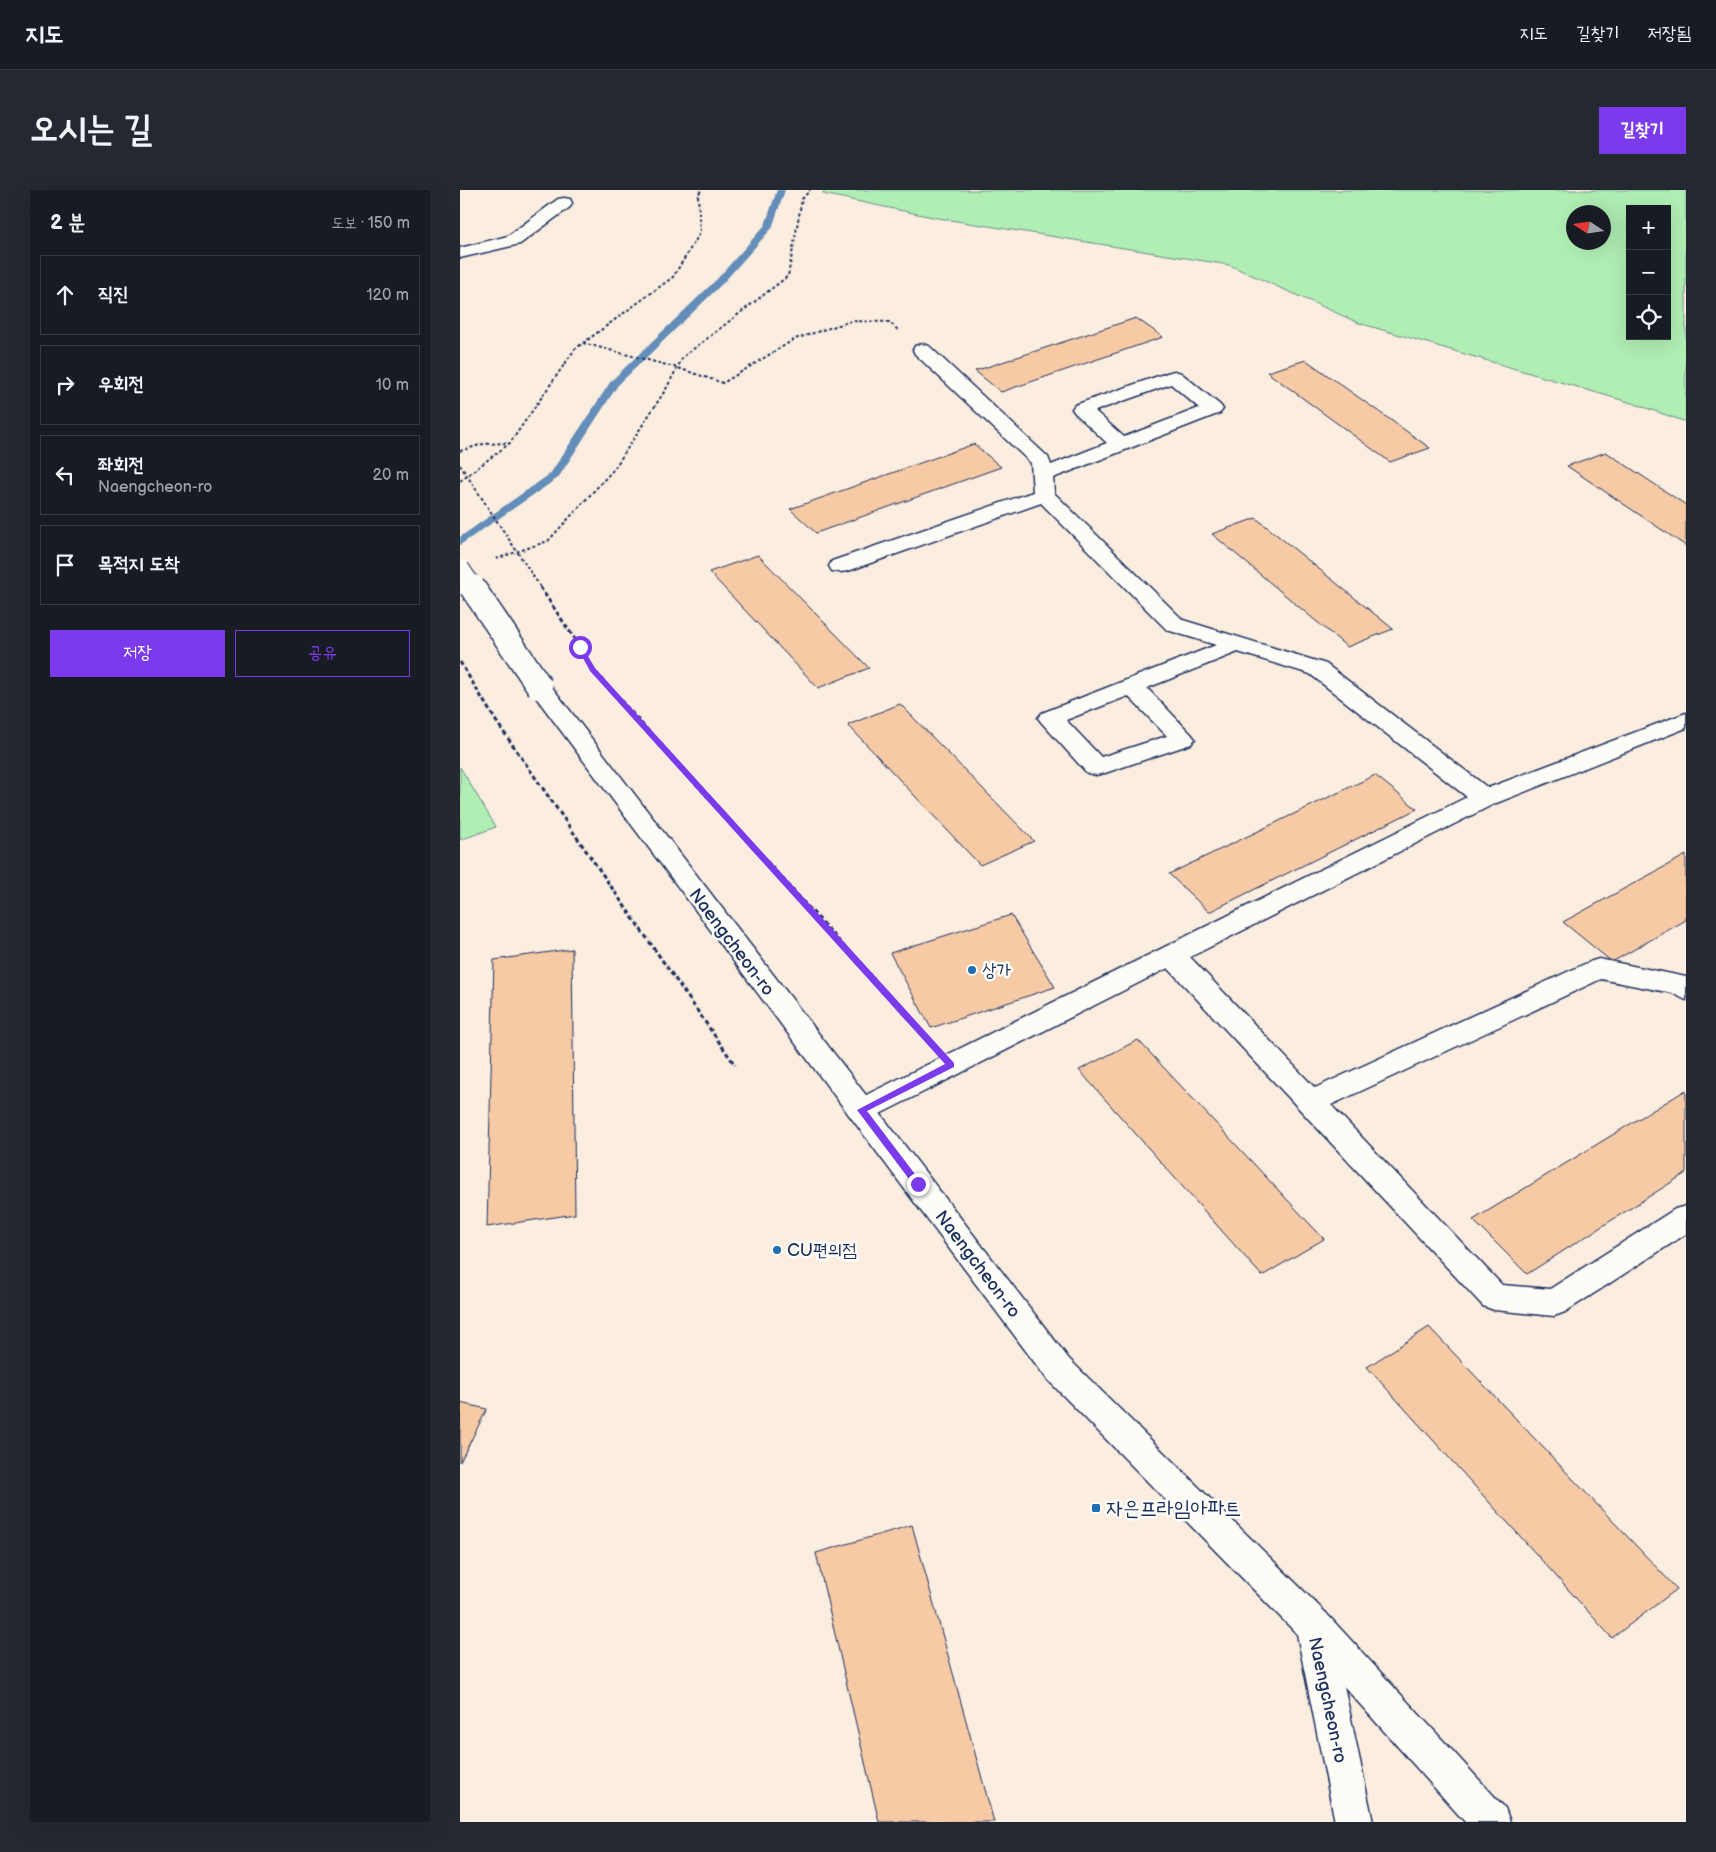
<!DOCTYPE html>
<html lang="ko">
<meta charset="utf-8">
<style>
body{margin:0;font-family:"Balsamiq Sans","Poor Story",sans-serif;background:#242831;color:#f1f3f6}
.controls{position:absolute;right:15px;top:15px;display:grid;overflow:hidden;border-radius:0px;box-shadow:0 5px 20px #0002}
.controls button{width:45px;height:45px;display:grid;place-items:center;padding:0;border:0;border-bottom:1px solid #363941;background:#171b24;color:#f1f3f6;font:25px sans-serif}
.compass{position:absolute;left:1106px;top:15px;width:45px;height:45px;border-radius:50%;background:#171b24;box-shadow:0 5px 20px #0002;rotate:282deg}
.stop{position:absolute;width:15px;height:15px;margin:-11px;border:4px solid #7c3aed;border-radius:50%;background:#fff}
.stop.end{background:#7c3aed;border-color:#fff;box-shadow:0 1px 5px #0008}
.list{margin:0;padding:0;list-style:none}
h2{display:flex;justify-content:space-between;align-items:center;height:65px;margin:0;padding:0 20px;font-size:21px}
h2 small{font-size:16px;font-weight:400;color:#9ea1a6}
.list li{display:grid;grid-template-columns:32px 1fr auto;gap:15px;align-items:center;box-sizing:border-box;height:80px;margin:0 10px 10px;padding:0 10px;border:1px solid #363941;border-radius:0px}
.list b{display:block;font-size:19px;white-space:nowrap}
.list p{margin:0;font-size:16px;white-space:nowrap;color:#9ea1a6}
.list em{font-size:16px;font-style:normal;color:#9ea1a6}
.actions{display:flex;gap:10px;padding:15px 20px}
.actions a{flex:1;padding:11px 0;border:1px solid #7c3aed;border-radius:0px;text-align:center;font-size:18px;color:#7c3aed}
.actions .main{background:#7c3aed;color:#fff}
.icon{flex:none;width:28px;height:28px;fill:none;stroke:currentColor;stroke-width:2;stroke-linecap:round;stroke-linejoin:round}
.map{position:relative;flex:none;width:1226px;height:1632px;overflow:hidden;border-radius:0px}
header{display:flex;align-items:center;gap:30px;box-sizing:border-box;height:70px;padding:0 25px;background:#171b24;border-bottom:1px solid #363941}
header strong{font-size:24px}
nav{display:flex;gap:28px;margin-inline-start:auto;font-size:18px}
.intro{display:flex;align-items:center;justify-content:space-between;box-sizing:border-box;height:120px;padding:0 30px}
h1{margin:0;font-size:35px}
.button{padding:12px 22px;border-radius:0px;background:#7c3aed;color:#fff;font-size:18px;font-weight:700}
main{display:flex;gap:30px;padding:0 30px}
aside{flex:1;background:#171b24;border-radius:0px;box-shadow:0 5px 20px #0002}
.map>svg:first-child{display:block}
.green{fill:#b0eeb4;stroke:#668e89;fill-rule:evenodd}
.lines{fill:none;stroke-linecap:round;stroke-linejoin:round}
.stream{fill:#648eb9;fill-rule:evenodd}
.building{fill:#f7caa6;stroke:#1b2f5e}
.minor-casing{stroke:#1b2f5e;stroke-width:3}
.major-casing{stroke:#1b2f5e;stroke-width:3}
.path-far1{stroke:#1b2f5e;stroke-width:2;stroke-dasharray:3 2.5;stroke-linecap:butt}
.path{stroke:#1b2f5e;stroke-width:3;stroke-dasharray:4.5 3;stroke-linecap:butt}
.minor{fill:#fdfcf7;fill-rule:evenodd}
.major{fill:#fdfcf7;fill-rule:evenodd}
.major-bridge-far1-casing{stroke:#1b2f5e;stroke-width:21;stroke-linecap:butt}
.major-bridge-casing{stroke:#1b2f5e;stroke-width:28;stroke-linecap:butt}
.path-bridge-far1{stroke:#1b2f5e;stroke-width:2;stroke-dasharray:3 2.5;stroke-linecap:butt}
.path-bridge{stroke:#1b2f5e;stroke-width:3;stroke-dasharray:4.5 3;stroke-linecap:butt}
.major-bridge-far1{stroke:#fdfcf7;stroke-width:19}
.major-bridge{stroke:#fdfcf7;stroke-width:25}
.route{fill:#7c3aed}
.poi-dot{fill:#1f6fb2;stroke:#fdfcf7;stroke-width:2}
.labels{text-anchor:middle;stroke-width:5;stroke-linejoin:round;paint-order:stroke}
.street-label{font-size:18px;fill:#1b2f5e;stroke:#fdfcf7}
.poi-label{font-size:18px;fill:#1b2f5e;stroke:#fdfcf7;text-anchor:start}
.near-poi-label{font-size:21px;fill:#1b2f5e;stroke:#fdfcf7;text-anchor:start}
</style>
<header>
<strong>지도</strong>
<nav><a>지도</a><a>길찾기</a><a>저장됨</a></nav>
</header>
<div class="intro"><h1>오시는 길</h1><a class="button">길찾기</a></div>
<main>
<aside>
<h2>2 분<small>도보 · 150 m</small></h2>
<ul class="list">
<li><svg class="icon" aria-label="ahead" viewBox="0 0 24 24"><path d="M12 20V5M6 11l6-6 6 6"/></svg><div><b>직진</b></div><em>120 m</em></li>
<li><svg class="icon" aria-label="right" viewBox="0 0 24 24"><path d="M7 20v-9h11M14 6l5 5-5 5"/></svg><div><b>우회전</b></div><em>10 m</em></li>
<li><svg class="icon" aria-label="left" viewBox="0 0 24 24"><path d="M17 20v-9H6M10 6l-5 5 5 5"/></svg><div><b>좌회전</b><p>Naengcheon-ro</p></div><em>20 m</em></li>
<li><svg class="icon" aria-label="arrive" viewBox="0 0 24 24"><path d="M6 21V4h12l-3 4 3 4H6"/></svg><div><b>목적지 도착</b></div></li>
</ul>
<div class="actions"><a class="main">저장</a><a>공유</a></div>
</aside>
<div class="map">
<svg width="1226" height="1632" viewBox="0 0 1226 1632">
<rect width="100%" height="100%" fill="#fbeddf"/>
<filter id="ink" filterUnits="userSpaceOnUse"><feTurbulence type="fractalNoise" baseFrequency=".02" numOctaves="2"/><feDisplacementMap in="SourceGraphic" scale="10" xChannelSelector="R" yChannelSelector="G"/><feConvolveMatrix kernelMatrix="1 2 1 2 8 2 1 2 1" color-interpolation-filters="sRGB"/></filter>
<g filter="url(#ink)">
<path class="green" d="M364,0H1226V232L1175,214L899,133L769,75L472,27L363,4ZM1170,19H1207V146H1170ZM1114,22H1144V52H1114Z
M0,577L36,637L0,650Z"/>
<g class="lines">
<path class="stream" d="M317,0H325L312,38L263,93L158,195L98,288L0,355V347L90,284L151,191L257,89L305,35Z"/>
</g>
<path class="building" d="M676,128L703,147L541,202L515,181Z
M846,170L970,258L930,272L807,182Z
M514,254L541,277L356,343L330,319Z
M1146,262L1226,315V356L1107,276Z
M796,328L933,439L887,457L752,344Z
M298,365L409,478L358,498L249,382Z
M440,514L574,651L520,675L388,535Z
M915,585L957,619L749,722L709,684Z
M1226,665V730L1152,772L1103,732Z
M551,725L595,797L471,838L430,763Z
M112,759L115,1024L27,1037L34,770Z
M678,850L864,1049L802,1086L619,880Z
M1226,900V983L1067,1084L1013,1030Z
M969,1137L1217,1399L1152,1448L907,1177Z
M0,1213L27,1219L0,1272Z
M452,1335L534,1632H419L356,1363Z"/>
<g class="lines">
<defs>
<path id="minor" d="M104,8L110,9L112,13L110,17L60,54L0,68V58L48,46L98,9Z
M462,154L469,156L588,267L591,275L647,253L615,223L612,219L615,215L707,183L714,181L721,183L760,215L763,219L760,223L593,288L594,303L723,430L866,474L1028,598L1226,523V538L1034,614L730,767L855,898L1129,772L1139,769L1226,787V810L1212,803L1141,789L871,915L1042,1095L1090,1099L1215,1019L1226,1016V1044L1105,1122L1094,1126L1034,1120L1023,1116L708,778L412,928L402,931L392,928L388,920L392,912L1007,607L850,484L778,462L687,498L731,544L735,549L731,554L645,583L636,585L627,583L582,533L578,528L582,523L756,455L707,440L581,313L388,381L380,382L372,381L369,376L372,371L573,302L571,273L455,164L453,160L455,156ZM711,194L739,218L664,247L635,221ZM668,506L707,546L641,567L606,530Z
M853,1418L866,1423L1045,1618L1050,1632H1005L840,1447L835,1435L840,1423Z"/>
<path id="major" d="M80,490L88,492L609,1169L866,1423L871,1435L913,1632H875L837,1444L587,1189L72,502L68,497L72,492Z"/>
</defs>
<use href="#minor" class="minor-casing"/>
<use href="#major" class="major-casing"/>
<path class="path-far1" d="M123,153L218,178L263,193L335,149L391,131L429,132L438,140
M0,261L23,254L49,253
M0,291L50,253L115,159L213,87L240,43L238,4L242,0
M36,369L88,351L154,279L206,199L223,167L328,86L342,9L350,0"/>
<path class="path" d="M120,457L132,479L466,847
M0,472L36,531L275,875"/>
<use href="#minor" class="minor"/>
<use href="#major" class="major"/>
<defs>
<path id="major-bridge-far1" d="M0,379L13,398"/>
<path id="major-bridge" d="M12,397L80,497"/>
</defs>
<use href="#major-bridge-far1" class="major-bridge-far1-casing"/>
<use href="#major-bridge" class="major-bridge-casing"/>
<path class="path-bridge-far1" d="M0,275L81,398"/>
<path class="path-bridge" d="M80,397L120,457"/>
<use href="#major-bridge-far1" class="major-bridge-far1"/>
<use href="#major-bridge" class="major-bridge"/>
</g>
</g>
<path class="route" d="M118,456H122L135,478L494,873V877L407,921L461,992V997H455L397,920L485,874L130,481L117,457Z"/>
<g class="poi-dot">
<circle cx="512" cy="780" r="5"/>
<circle cx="317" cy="1060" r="5"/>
<rect x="631" y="1313" width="10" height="10" rx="2.5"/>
</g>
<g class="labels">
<g class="street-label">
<text transform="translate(272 752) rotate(53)" y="6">Naengcheon-ro</text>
<text transform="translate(518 1074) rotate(53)" y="6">Naengcheon-ro</text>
<text transform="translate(868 1510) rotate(78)" y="6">Naengcheon-ro</text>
</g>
<g class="poi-label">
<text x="522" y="786">상가</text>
<text x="327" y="1066">CU편의점</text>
</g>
<g class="near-poi-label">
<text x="646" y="1325">자은프라임아파트</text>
</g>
</g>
</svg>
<div class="controls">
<button>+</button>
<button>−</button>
<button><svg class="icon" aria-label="locate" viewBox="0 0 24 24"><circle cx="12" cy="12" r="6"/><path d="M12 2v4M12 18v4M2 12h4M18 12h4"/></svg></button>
</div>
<svg class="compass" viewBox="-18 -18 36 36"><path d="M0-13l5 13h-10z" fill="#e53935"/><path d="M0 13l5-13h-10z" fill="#9ea1a6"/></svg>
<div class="stop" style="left:120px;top:457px"></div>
<div class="stop end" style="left:458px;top:994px"></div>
</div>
</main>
